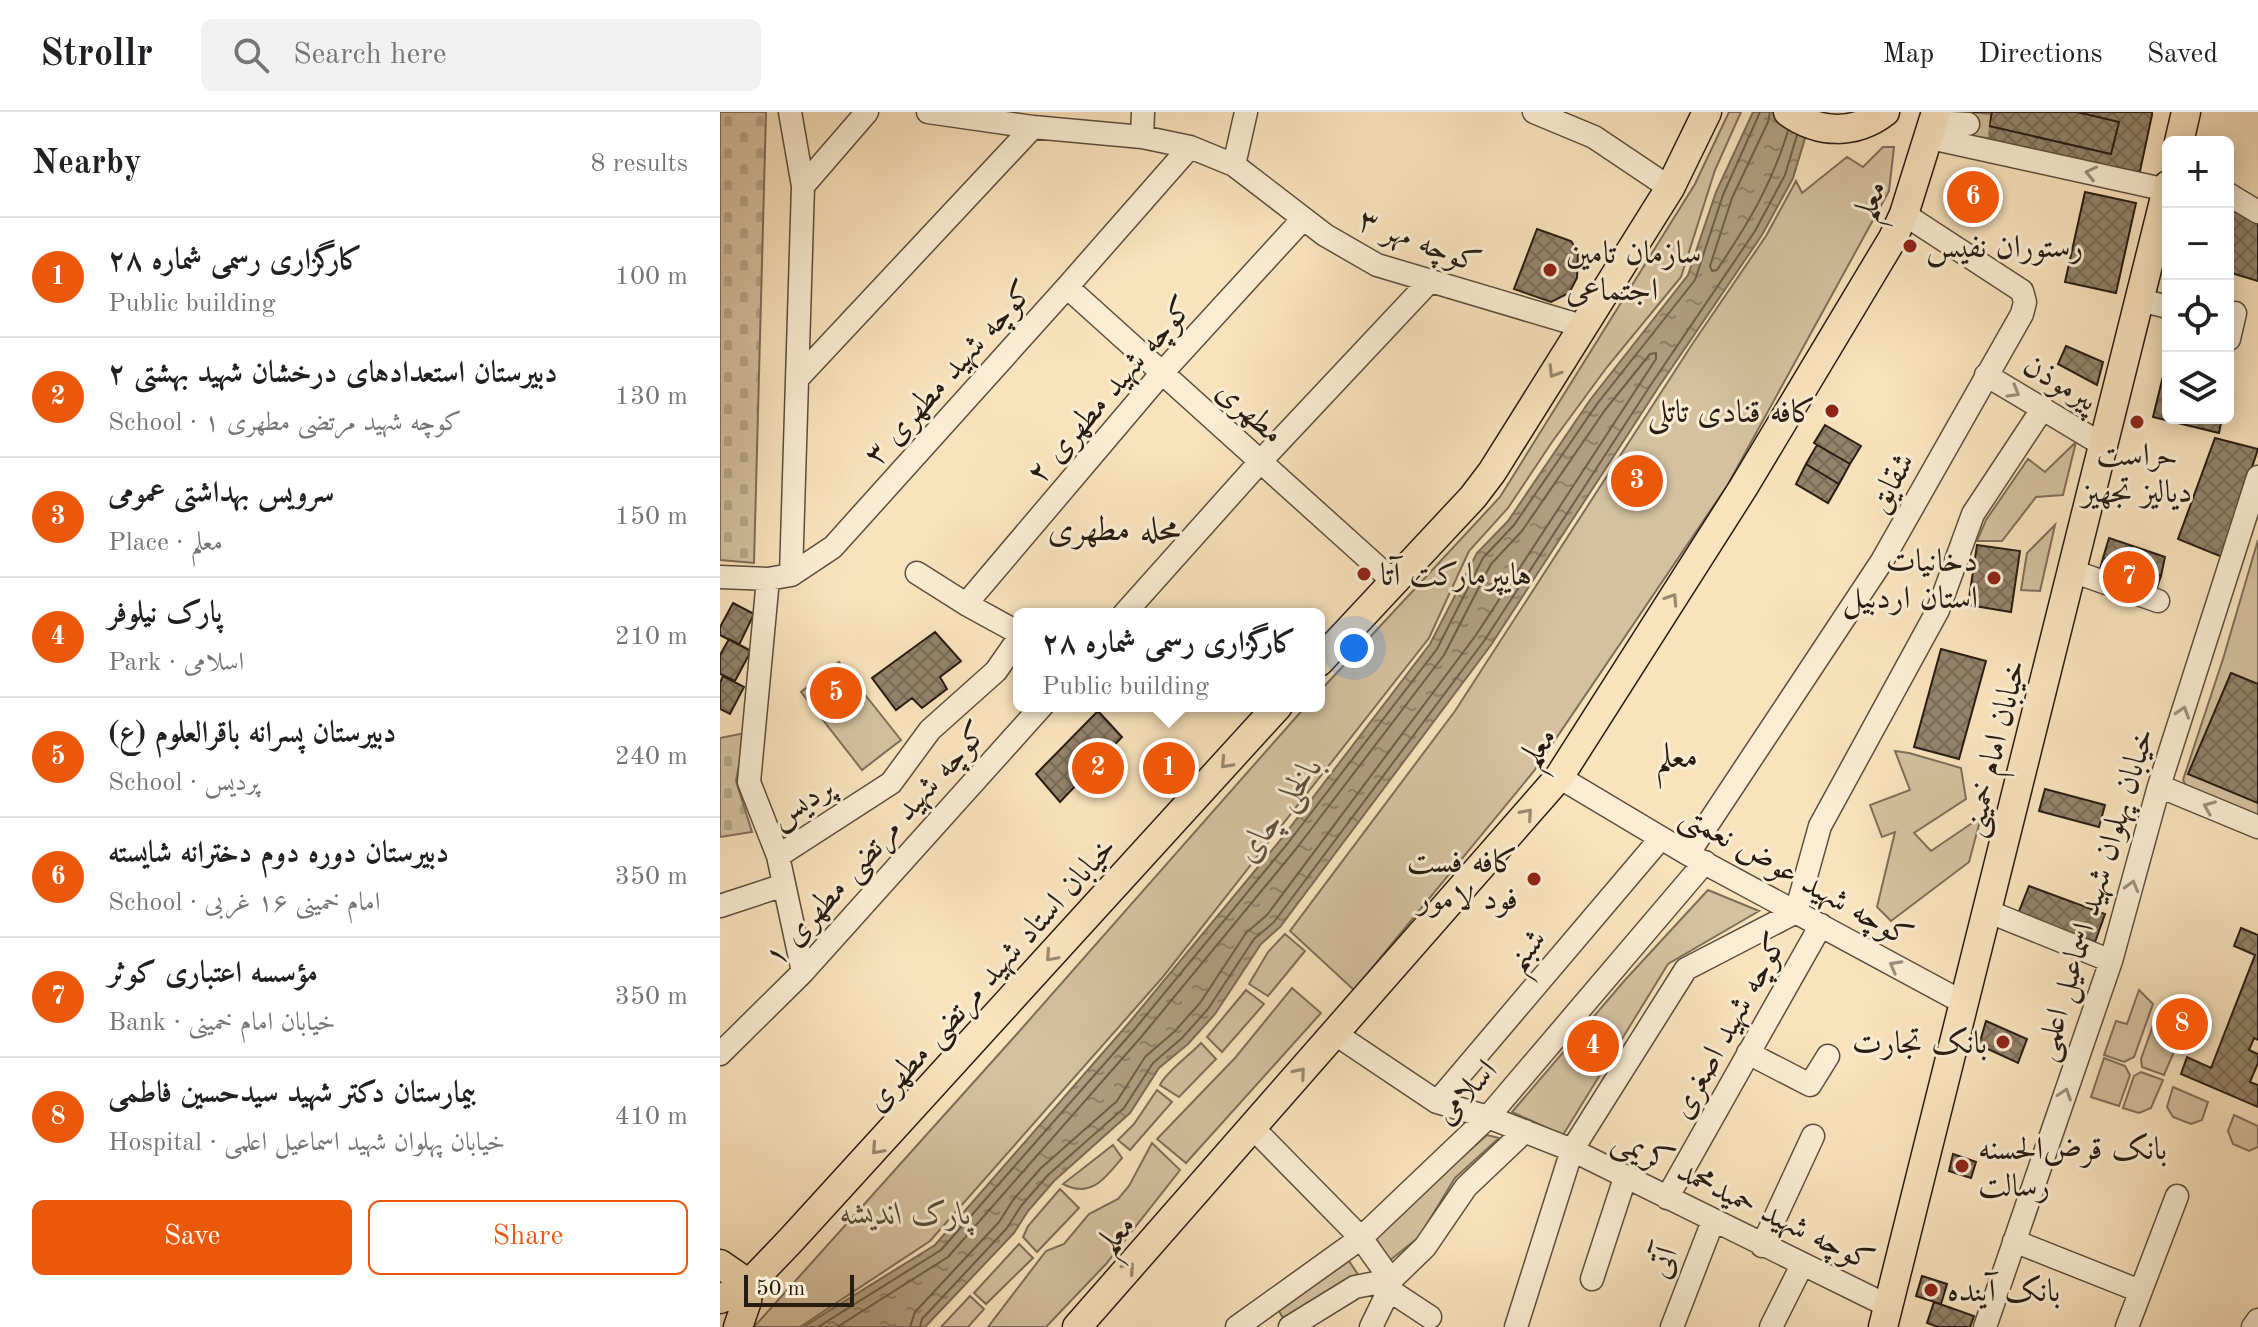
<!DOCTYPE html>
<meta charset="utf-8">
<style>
body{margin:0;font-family:"Old Standard TT",Amiri,serif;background:#f2f2f2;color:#202124}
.controls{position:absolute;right:24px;top:24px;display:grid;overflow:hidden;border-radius:12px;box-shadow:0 4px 20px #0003}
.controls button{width:72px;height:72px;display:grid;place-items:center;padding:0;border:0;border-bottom:2px solid #e0e0e0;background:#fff;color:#202124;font:40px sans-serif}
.scale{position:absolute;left:24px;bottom:20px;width:110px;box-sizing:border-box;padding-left:8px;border:4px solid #271c12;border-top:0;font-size:22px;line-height:28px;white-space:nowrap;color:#271c12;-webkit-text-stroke:6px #fbedd4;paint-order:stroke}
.you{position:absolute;left:634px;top:536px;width:28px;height:28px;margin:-20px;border:6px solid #fff;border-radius:50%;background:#1a73e8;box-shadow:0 0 0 12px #1a73e833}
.badge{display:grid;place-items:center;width:52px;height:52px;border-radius:50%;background:#ea580c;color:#fff;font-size:26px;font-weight:700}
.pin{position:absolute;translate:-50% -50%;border:4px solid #fff;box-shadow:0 2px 8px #0006}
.popup{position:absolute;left:293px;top:496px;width:312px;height:104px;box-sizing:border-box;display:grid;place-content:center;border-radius:12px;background:#fff;filter:drop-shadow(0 2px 6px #0005);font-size:26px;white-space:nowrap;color:#757577}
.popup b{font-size:30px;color:#202124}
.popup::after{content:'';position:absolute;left:50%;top:100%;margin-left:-16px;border:16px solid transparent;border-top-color:#fff}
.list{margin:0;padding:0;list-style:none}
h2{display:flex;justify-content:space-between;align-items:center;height:104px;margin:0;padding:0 32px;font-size:34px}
h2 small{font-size:26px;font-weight:400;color:#757577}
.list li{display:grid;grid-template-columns:52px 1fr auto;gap:24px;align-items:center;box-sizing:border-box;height:120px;padding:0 32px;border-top:2px solid #e0e0e0}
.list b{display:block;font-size:30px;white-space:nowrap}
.list p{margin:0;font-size:26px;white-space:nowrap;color:#757577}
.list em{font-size:26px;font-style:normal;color:#757577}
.actions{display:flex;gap:16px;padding:24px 32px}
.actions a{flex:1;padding:18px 0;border:2px solid #ea580c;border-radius:12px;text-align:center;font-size:28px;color:#ea580c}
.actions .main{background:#ea580c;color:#fff}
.icon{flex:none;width:44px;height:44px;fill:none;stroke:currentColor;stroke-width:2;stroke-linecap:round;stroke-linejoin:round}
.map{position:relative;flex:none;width:1538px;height:1215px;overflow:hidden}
header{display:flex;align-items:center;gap:48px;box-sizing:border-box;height:112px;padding:0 40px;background:#fff;border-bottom:2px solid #e0e0e0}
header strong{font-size:38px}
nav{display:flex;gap:44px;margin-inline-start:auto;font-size:28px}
.search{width:560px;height:72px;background:#f2f2f2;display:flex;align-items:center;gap:20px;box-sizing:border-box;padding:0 28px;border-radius:12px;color:#757577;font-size:30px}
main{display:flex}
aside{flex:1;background:#fff}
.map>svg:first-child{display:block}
.green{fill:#d5c1a0;stroke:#7e6e59;stroke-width:2}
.cemetery{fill:url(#cemetery-stones);stroke:#7e6e59;stroke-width:2}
.water{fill:url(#water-ripples);stroke:#7a6b56;stroke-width:2}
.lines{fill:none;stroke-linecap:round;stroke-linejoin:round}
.shore{stroke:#6c5e4a;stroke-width:2}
.building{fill:url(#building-cross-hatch);stroke:#271c12;stroke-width:2}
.minor-tunnel{stroke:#cfbb9b;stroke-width:22;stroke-dasharray:22 11;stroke-linecap:butt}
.minor-casing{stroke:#5c4e3d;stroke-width:25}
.major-casing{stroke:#271c12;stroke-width:31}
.minor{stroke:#fbedd4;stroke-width:22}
.major{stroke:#f9e3bd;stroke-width:28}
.oneway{stroke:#9c8f7d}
.oneway2{stroke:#9a8970}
.poi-dot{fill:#8f2418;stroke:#fbedd4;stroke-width:3}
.labels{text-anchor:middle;stroke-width:6;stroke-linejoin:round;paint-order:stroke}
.street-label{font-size:32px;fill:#271c12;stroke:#fbedd4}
.poi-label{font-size:32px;fill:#271c12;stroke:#fbedd4;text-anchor:start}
.park-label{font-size:32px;font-style:italic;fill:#5b4e3d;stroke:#fbedd4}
.neighbourhood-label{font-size:34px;fill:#271c12;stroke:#fbedd4}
.water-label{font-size:34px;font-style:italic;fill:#5f503f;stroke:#fbedd4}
</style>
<header>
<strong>Strollr</strong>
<div class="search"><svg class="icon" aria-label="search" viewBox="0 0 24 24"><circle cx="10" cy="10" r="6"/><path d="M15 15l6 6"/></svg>Search here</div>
<nav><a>Map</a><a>Directions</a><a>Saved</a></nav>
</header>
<main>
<aside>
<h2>Nearby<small>8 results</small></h2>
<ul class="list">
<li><span class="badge">1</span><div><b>کارگزاری رسمی شماره ۲۸</b><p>Public building</p></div><em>100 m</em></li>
<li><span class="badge">2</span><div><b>دبیرستان استعدادهای درخشان شهید بهشتی ۲</b><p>School · کوچه شهید مرتضی مطهری ۱</p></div><em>130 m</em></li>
<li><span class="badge">3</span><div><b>سرویس بهداشتی عمومی</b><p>Place · معلم</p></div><em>150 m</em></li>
<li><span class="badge">4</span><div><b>پارک نیلوفر</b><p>Park · اسلامی</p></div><em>210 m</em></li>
<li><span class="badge">5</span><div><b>دبیرستان پسرانه باقرالعلوم (ع)</b><p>School · پردیس</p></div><em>240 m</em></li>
<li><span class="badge">6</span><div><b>دبیرستان دوره دوم دخترانه شایسته</b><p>School · امام خمینی ۱۶ غربی</p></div><em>350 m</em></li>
<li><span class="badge">7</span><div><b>مؤسسه اعتباری کوثر</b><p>Bank · خیابان امام خمینی</p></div><em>350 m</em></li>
<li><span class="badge">8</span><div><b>بیمارستان دکتر شهید سیدحسین فاطمی</b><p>Hospital · خیابان پهلوان شهید اسماعیل اعلمی</p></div><em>410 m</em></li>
</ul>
<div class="actions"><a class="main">Save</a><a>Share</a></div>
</aside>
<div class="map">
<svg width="1538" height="1215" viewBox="0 0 1538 1215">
<defs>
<pattern id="cemetery-stones" width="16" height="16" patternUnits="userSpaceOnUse" patternTransform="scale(2)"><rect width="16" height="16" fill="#d5c1a0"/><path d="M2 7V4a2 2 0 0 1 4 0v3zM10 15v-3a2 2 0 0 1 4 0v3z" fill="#b7a589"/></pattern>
<pattern id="water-ripples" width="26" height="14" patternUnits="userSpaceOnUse" patternTransform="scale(2)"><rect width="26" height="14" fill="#b29f83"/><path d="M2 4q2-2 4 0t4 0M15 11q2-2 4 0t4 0" fill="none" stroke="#91816a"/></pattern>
<pattern id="building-cross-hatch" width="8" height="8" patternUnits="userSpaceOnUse" patternTransform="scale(2)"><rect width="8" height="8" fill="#94836b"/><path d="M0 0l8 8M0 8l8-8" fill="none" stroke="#796a57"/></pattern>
</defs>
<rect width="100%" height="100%" fill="#f9e3bd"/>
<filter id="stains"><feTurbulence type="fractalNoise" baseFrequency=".0025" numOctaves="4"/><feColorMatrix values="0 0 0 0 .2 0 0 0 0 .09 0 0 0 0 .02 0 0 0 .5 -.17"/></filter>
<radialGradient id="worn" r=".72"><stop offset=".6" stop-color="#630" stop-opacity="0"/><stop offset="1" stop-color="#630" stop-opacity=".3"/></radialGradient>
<path class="green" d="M1009,0H1021L995,58L961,165L887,255L832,330L788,396L749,439L709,526L442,866L210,1129L80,1215H34L296,923L585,595L599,594V580L780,385L975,72Z
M1163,35H1174L1169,79L1007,374L814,659L634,878L570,819L735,599L973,231L1046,124L1076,69L1082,81L1127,45L1143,55Z
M1356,330L1343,383L1316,385L1282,429H1257L1266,408L1308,347L1325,360Z
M1335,413L1320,479L1301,478L1307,441Z
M1538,428V572L1511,561L1469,662L1538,691V709L1471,682L1463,668L1503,547Z
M119,550L181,628L142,658L81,580Z
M1175,639L1189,641L1241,656L1246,687L1194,721L1211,739L1261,705L1249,750L1171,809L1157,795L1175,720L1162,725L1150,693L1190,678Z
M988,778L1039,799L948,852L843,1023L792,1000L905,868Z
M565,822L585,839L548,884L529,872L548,840Z
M572,876L601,901L466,1051L437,1027L515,946Z
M526,878L544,892L502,940L487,925Z
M1419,878L1433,892L1414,945L1404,950L1384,943L1396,909L1407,912Z
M1440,894L1465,914L1444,963L1422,955L1421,947Z
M481,931L496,947L459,985L440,973C446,960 469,944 481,931Z
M1384,946L1405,954L1410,963L1399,994L1371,985Z
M1421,960L1443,968L1431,996L1419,1001L1403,996L1414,964Z
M1453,975L1488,990L1482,1008L1471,1012L1453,1005L1447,995Z
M437,978L452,990L410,1038L398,1028L414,1012Z
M1514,1003L1538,1014V1035L1529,1039L1513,1032L1508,1019Z
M767,1023L779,1026L735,1066L699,1125L669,1149L654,1123Z
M432,1031L460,1058L386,1152L326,1215H268L326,1139L344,1132L369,1102L398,1087L409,1074Z
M393,1033L402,1046C385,1066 371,1087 343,1072Z
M340,1077L359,1096L317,1140L303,1125L308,1114Z
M299,1132L313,1146L266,1192L254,1181Z
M629,1149L639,1164L568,1213L558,1198Z
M250,1184L264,1197L248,1215H221Z"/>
<path class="cemetery" d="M0,0H46L34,451L0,448Z
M25,621L16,669L32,720L0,725V626Z"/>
<path class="water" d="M1033,0H1093L1073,66L1042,123L938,276L771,533L560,815L541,832L495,902L468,932L439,956L410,1001L334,1069L308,1099L294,1121L205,1215H83L215,1133L408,912L562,726L710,532L757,441L788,409L870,288L968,163L996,80Z"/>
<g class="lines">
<path class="shore" d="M1050,0L1048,10L1012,86L990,154L992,159L997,158C1029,110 1051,74 1068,19
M98,1215L221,1138L414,918L568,731L717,537L763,446L794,413L877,292L975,168L1003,83L1040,0
M117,1215L228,1145L422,924L576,737L724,543L771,452L802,419L885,298L930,242L936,241V247L756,523L547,803L526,821L480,891L455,919L425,945L397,989L321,1056L293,1088L279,1110L195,1200L190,1215
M200,1215L202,1207L287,1116L301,1094L328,1063L404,996L433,951L462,926L488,897L534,827L554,810L764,529L932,271L1035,119L1065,63L1077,23"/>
</g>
<path class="building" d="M1253,0H1432V3L1420,59L1408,65L1258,27L1250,13Z
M1272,0H1357L1399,10L1391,42L1269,14Z
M1365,80L1416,91L1396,181L1345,170Z
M1508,95L1538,111V169L1508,160Z
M817,117L851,129L858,139L857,166L849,181L831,190L794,177Z
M1346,234L1383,250L1377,273L1338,252Z
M1447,248L1448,306H1502L1499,321L1433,305Z
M1105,313L1141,334L1130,352L1094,331Z
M1495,326L1538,337L1502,445L1458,427Z
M1097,333L1130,352L1119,372L1086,352Z
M923,350L934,358L911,388L900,380Z
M1086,352L1119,372L1108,391L1076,372Z
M1389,426L1445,445L1441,464L1383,446Z
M1257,433L1300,439L1291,500L1248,493Z
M1383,446L1441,464L1434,484L1378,465Z
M13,491L34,502L19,533L0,523V515Z
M215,520L241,549L220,565L227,577L202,596L192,586L176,598L152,566Z
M9,527L31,539L15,569L0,562V543Z
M1221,537L1266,549L1239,647L1194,635Z
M1511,561L1538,572V691L1468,662Z
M3,564L24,575L10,602L0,597V571Z
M378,599L402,625L340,690L316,662Z
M445,635L470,662L468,668L457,680L427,650Z
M1325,677L1385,693L1379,715L1319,699Z
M1309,774L1385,802L1375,830L1298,802Z
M1521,816L1538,823V928L1534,926L1529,938L1538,942V951L1530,970L1538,973V995L1461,962L1467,945L1491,956L1535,843L1514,834Z
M1266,909L1307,927L1298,951L1259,933Z
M1233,1042L1256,1050L1251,1066L1229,1059Z
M1202,1164L1227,1172L1221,1192L1196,1184Z
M1214,1190L1254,1204L1250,1215H1218L1207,1211Z"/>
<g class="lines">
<path class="minor-tunnel" d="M1248,12L1269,14"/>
<defs>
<path id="minor" d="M70,0L83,74L71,463
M208,0L313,15L422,25L470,35L514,53L605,123L657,153L862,214
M814,0L874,25L950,76
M1211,10L1248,12
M422,25L423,0
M1206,25L1447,78
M514,53L526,0
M83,74L147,0
M1508,82L1538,100
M347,175L673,469
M1420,188L1448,195
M1509,227L1515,201
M1266,263L1383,333
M79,265L313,15
M1352,459L1438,489
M197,461L246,492L299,521
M0,465L48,467L71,463L113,435L347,175L470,35
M48,467L29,670L58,744L171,671L210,618L276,559L299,526
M246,492L441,262L583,107
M404,502L539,351L709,170
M839,665L968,742L1244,891
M1439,674L1538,715
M968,742L1162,449L1302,202L1305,190L1302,179L1184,102
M58,744L83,860
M0,794L64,773
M1267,799L1391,849
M614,921L717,990L768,1005L852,1038L1168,1194
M1028,941L1090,973L1108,944
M0,942L83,860L322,594
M717,990L941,726
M533,1016L641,1126L671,1168
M947,1086L1101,813
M1294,1129L1420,1179
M1042,1134L1093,1024
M872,1167L905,1066
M669,1178L710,1205
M517,1215L641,1126L768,1005L985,750
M570,1215L635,1175L671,1168L705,1135L746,1075L805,1019
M651,1215L669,1178L671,1168
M796,1215L852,1038L966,857L1076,800L1100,714L1218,498L1253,402L1323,296
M952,1215L993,1109
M1051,1215L1082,1153
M1265,1215L1391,849L1439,674L1538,365
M1407,1215L1457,1084
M1533,1215L1538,1208"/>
<path id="major" d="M1068,0C1099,22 1135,23 1165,0
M1459,30L1466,0
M599,550L753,385L772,360L950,76L987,0
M0,1152L29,1172
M0,1187L29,1172L72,1127L558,594
M18,1215L27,1189L29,1172
M357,1215L839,665L1023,376L1173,126L1184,102L1216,0
M1163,1215L1448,73"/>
</defs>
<use href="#minor" class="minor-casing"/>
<use href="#major" class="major-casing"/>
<use href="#minor" class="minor"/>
<use href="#major" class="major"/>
</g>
<defs><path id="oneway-chevron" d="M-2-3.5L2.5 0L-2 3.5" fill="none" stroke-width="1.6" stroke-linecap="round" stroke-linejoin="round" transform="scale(2)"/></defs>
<g class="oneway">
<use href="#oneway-chevron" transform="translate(1371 61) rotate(-167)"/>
<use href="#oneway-chevron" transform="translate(1294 280) rotate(30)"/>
<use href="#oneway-chevron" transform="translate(1463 600) rotate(-72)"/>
<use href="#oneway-chevron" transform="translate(1489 695) rotate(-158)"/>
<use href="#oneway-chevron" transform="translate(1412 774) rotate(-75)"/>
<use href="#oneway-chevron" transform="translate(1175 854) rotate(-151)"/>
<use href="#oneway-chevron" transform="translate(1345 982) rotate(-71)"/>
</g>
<g class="oneway2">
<use href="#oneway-chevron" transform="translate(834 260) rotate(122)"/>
<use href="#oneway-chevron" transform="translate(952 487) rotate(-57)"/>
<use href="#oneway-chevron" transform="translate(506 651) rotate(133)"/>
<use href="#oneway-chevron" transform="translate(807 702) rotate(-49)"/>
<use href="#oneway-chevron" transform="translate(331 844) rotate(132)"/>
<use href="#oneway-chevron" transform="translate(580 961) rotate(-50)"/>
<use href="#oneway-chevron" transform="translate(157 1037) rotate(132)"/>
<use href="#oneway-chevron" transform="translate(409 1156) rotate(-49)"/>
</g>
<g class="poi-dot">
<circle cx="1190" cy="134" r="8"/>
<circle cx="830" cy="158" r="8"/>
<circle cx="1112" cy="299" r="8"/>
<circle cx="1417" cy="310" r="8"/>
<circle cx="644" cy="462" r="8"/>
<circle cx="1274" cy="466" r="8"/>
<circle cx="814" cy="767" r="8"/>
<circle cx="1283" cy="930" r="8"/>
<circle cx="1242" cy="1054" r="8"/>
<circle cx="1211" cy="1178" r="8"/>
</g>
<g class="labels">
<g class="street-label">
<text transform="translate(1149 88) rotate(-69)" y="11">معلم</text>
<text transform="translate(700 128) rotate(21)" y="11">کوچه مهر ۳</text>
<text transform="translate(228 260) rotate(-48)" y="11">کوچه شهید مطهری ۳</text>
<text transform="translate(1341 270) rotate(31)" y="11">پیرموذن</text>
<text transform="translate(389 277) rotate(-49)" y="11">کوچه شهید مطهری ۲</text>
<text transform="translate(531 299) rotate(42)" y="11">مطهری</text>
<text transform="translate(1170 370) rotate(-61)" y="11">شقایق</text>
<text transform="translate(817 634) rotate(-55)" y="11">معلم</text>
<text transform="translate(1273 636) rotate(-76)" y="11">خیابان امام خمینی</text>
<text transform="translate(81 689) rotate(-31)" y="11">پردیس</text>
<text transform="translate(155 731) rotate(-48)" y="11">کوچه شهید مرتضی مطهری ۱</text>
<text transform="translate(1077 763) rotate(29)" y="11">کوچه شهید عوض نعمتی</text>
<text transform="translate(1373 782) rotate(-73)" y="11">خیابان پهلوان شهید اسماعیل اعلمی</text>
<text transform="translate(805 837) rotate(-50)" y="11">شبنم</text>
<text transform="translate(270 861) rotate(-48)" y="11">خیابان استاد شهید مرتضی مطهری</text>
<text transform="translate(1008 913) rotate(-61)" y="11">کوچه شهید اصغری</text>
<text transform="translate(745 979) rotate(-47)" y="11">اسلامی</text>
<text transform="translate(1024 1087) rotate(26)" y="11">کوچه شهید حمیدمحمد کریمی</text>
<text transform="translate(395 1121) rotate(-49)" y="11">معلم</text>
<text transform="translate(942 1150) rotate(-69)" y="11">آتی</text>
</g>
<g class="poi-label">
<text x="1206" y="145">رستوران نفیس</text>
<text x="846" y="151">سازمان تامین<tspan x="846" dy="37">اجتماعی</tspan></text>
<text x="1096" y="310" text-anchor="end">کافه قنادی تاتلی</text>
<text x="1417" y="353" text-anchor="middle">حراست<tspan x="1417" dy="37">دیالیز تجهیز</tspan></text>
<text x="1258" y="459" text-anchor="end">دخانیات<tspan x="1258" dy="37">استان اردبیل</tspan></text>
<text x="660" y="473">هایپرمارکت آتا</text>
<text x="798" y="760" text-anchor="end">کافه فست<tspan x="798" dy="37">فود لامور</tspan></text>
<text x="1267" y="941" text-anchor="end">بانک تجارت</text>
<text x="1258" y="1047">بانک قرض‌الحسنه<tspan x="1258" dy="37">رسالت</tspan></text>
<text x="1227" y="1189">بانک آینده</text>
</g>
<g class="park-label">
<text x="186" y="1112">پارک اندیشه</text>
</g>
<g class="neighbourhood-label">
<text x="394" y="428">محله مطهری</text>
<text x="957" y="655">معلم</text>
</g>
<g class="water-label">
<text transform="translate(558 696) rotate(-54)" y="12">بالخلی چای</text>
</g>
</g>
<rect width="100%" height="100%" filter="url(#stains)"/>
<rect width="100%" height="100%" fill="url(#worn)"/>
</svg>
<div class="controls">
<button>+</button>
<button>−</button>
<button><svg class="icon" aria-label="locate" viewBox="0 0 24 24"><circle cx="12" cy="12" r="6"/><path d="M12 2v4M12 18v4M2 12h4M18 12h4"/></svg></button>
<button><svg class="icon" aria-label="layers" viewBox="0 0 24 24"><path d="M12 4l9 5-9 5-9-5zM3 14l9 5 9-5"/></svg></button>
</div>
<div class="scale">50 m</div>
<div class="you"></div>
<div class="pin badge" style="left:449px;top:656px">1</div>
<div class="popup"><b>کارگزاری رسمی شماره ۲۸</b>Public building</div>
<div class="pin badge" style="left:378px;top:656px">2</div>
<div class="pin badge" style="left:917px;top:369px">3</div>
<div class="pin badge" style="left:873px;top:934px">4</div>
<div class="pin badge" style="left:116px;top:581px">5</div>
<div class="pin badge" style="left:1253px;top:85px">6</div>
<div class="pin badge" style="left:1409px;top:465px">7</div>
<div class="pin badge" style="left:1462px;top:912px">8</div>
</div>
</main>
